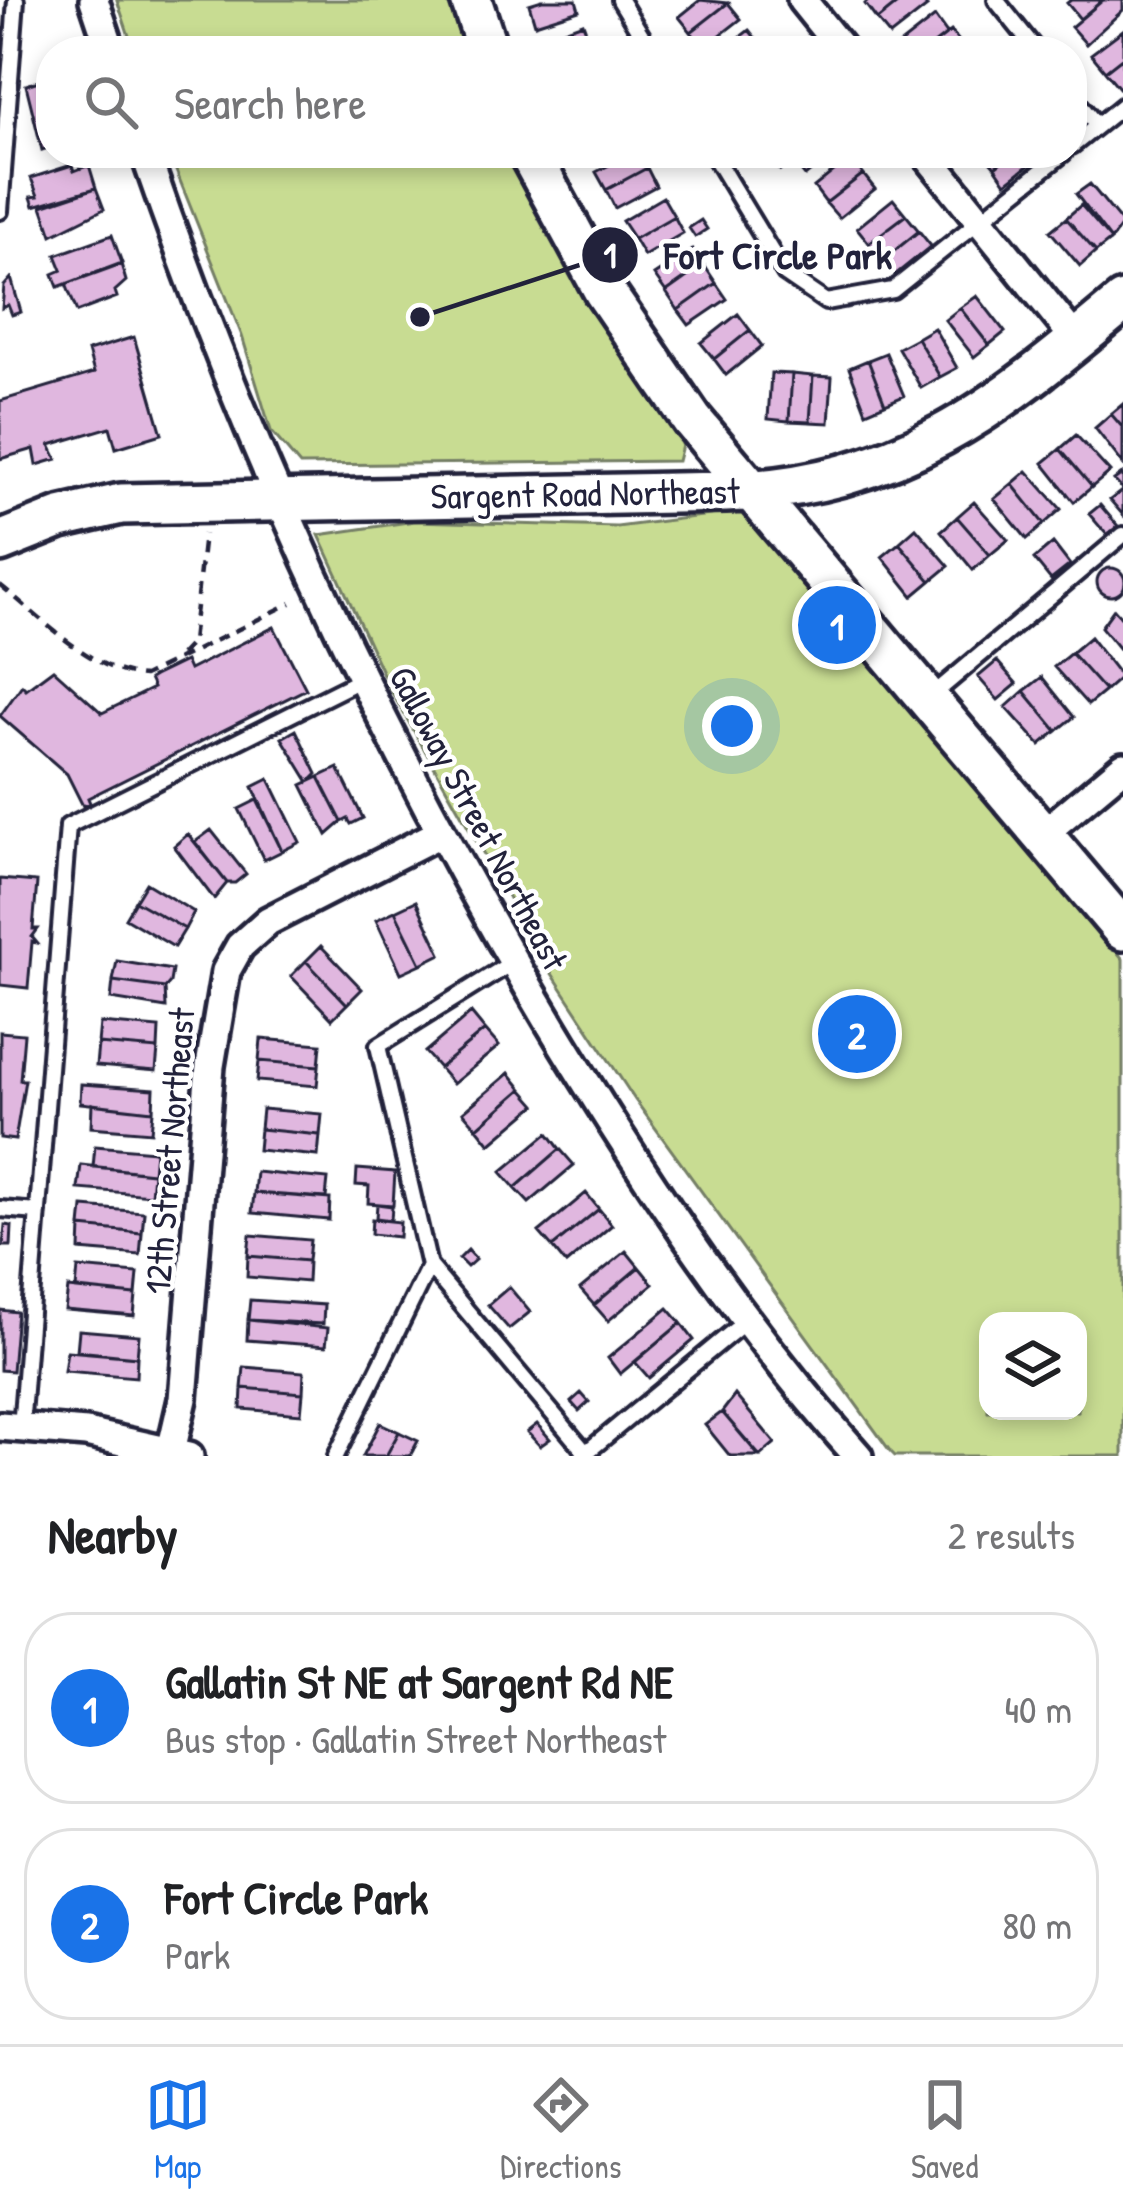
<!DOCTYPE html>
<meta charset="utf-8">
<style>
body{margin:0;font-family:"Patrick Hand",sans-serif;background:#f6f6f6;color:#202124}
.controls{position:absolute;right:36px;bottom:36px;display:grid;overflow:hidden;border-radius:24px;box-shadow:0 6px 18px #0003}
.controls button{width:108px;height:108px;display:grid;place-items:center;padding:0;border:0;border-bottom:3px solid #e0e0e0;background:#fff;color:#202124;font:60px sans-serif}
.you{position:absolute;left:732px;top:726px;width:42px;height:42px;margin:-30px;border:9px solid #fff;border-radius:50%;background:#1a73e8;box-shadow:0 0 0 18px #1a73e833}
.badge{display:grid;place-items:center;width:78px;height:78px;border-radius:50%;background:#1a73e8;color:#fff;font-size:39px;font-weight:700}
.pin{position:absolute;translate:-50% -50%;border:6px solid #fff;box-shadow:0 3px 12px #0006}
.list{margin:0;padding:0;list-style:none}
h2{display:flex;justify-content:space-between;align-items:center;height:156px;margin:0;padding:0 48px;font-size:51px}
h2 small{font-size:39px;font-weight:400;color:#757577}
.list li{display:grid;grid-template-columns:78px 1fr auto;gap:36px;align-items:center;box-sizing:border-box;height:192px;margin:0 24px 24px;padding:0 24px;border:3px solid #e0e0e0;border-radius:48px}
.list b{display:block;font-size:45px;white-space:nowrap}
.list p{margin:0;font-size:39px;white-space:nowrap;color:#757577}
.list em{font-size:39px;font-style:normal;color:#757577}
.icon{flex:none;width:66px;height:66px;fill:none;stroke:currentColor;stroke-width:2;stroke-linecap:round;stroke-linejoin:round}
.map{position:relative;flex:none;width:1123px;height:1456px;overflow:hidden}
.search{position:absolute;background:#fff;box-shadow:0 6px 18px #0003;left:36px;right:36px;top:36px;height:132px;display:flex;align-items:center;gap:30px;box-sizing:border-box;padding:0 42px;border-radius:48px;color:#757577;font-size:45px}
.sheet{height:588px;background:#fff}
nav{display:flex;justify-content:space-around;align-items:center;box-sizing:border-box;height:168px;border-top:3px solid #e0e0e0;background:#fff;font-size:33px;color:#757577}
nav a{display:grid;justify-items:center;gap:6px}
nav .on{color:#1a73e8}
.map>svg:first-child{display:block}
.green{fill:#c8dc92;stroke:#757f66;stroke-width:3;fill-rule:evenodd}
.building{fill:#e0b7df;stroke:#22223b;stroke-width:3}
.lines{fill:none;stroke-linecap:round;stroke-linejoin:round}
.lane-casing{stroke:#22223b;stroke-width:22}
.street-casing{stroke:#22223b;stroke-width:36}
.secondary-casing{stroke:#22223b;stroke-width:48}
.path{stroke:#22223b;stroke-width:4.5;stroke-dasharray:12 9;stroke-linecap:butt}
.lane{stroke:#fff;stroke-width:14}
.street{stroke:#fff;stroke-width:27}
.secondary{stroke:#fff;stroke-width:39}
.labels{text-anchor:middle;stroke-width:9;stroke-linejoin:round;paint-order:stroke}
.street-label{font-size:36px;fill:#22223b;stroke:#fff}
.leader{fill:none;stroke:#22223b;stroke-width:4.5}
.callout-dot{fill:#22223b;stroke:#fff;stroke-width:4.5}
.mark-label{font-size:36px;text-anchor:middle;font-weight:bold;fill:#fff}
.callout-label{font-size:39px;text-anchor:middle;font-weight:bold;fill:#22223b;stroke:#fff;stroke-width:9;stroke-linejoin:round;paint-order:stroke}
</style>
<div class="map">
<svg width="1123" height="1456" viewBox="0 0 1123 1456">
<rect width="100%" height="100%" fill="#fff"/>
<filter id="ink" filterUnits="userSpaceOnUse"><feTurbulence type="fractalNoise" baseFrequency=".00833" numOctaves="2"/><feDisplacementMap in="SourceGraphic" scale="24" xChannelSelector="R" yChannelSelector="G"/><feConvolveMatrix kernelMatrix="1 2 1 2 8 2 1 2 1" color-interpolation-filters="sRGB"/></filter>
<g filter="url(#ink)">
<path class="green" d="M117,0H458L473,51H134Z
M169,153H512L684,437L678,461L300,465L271,431L242,336Z
M741,511L1123,959V1456H895L890,1451L635,1100L549,969L389,687L319,535L415,521L617,527ZM988,1321H1078V1411H988Z"/>
<path class="building" d="M542,0H576L579,10L535,24L529,4Z
M700,0L728,3L691,32L679,17Z
M869,0H902L877,20L865,4Z
M902,0H921L927,7L890,36L877,20Z
M1071,0H1103L1080,19L1067,3Z
M1103,0H1123V10L1086,44L1071,27Z
M728,3L741,19L704,48L691,32Z
M935,17L947,34L925,51H902L898,46Z
M583,23L590,42L565,51H544L540,39Z
M749,30L761,45L754,51H722Z
M1123,30V57L1105,71L1091,54Z
M951,31L963,46L957,51H925Z
M1123,57V85L1119,88L1105,71Z
M51,77V147L42,150L26,85Z
M632,153H639L647,168L606,190L596,172Z
M769,153H801L780,170Z
M801,153H833L805,176L792,160Z
M983,153H1012L995,167Z
M1012,153H1042L1043,154L1006,183L995,167Z
M850,158L863,174L826,203L814,187Z
M72,165L74,171L89,165L96,188L34,206L31,197L38,196L31,178Z
M647,168L656,186L615,208L606,190Z
M863,174L875,189L839,218L826,203Z
M1090,184L1123,224L1111,240L1076,194Z
M96,188L104,209L52,235L42,206Z
M663,197L674,216L634,239L622,221Z
M893,199L906,215L869,243L857,228Z
M1081,205L1111,240L1096,252L1066,218Z
M906,215L919,231L883,260L869,243Z
M674,216L683,233L644,256L634,239Z
M1066,218L1096,252L1080,266L1050,231Z
M701,220L707,229L695,237L689,228Z
M919,231L931,246L895,275L883,260Z
M112,235L122,263L58,287L53,274L62,270L56,255Z
M693,249L704,265L666,292L654,275Z
M121,264L126,281L115,291L117,297L77,312L66,284Z
M704,265L716,283L678,310L666,292Z
M11,278L21,312L12,315L8,305L2,308L4,286Z
M716,283L727,299L689,325L678,310Z
M977,296L1005,332L989,345L960,308Z
M960,308L989,345L974,357L945,320Z
M738,314L750,330L714,359L701,343Z
M934,328L957,368L940,377L917,338Z
M750,330L762,346L726,375L714,359Z
M134,337L162,434L116,448L110,427L50,445L57,459L37,465L34,449L0,459V401L94,373L88,351Z
M917,338L940,377L921,388L898,348Z
M886,353L904,396L885,404L868,360Z
M868,360L885,404L866,412L849,368Z
M771,373L792,374L789,421L768,419Z
M792,374L813,376L810,422L789,421Z
M813,376L832,377L829,423L810,422Z
M1123,404V428L1111,414Z
M1111,414L1123,428V464L1095,428Z
M1076,435L1110,472L1092,487L1060,449Z
M1060,449L1092,487L1074,502L1043,463Z
M1027,471L1061,509L1044,524L1012,484Z
M1122,474L1123,476V515L1110,500L1123,490L1114,480Z
M1012,484L1044,524L1027,539L994,499Z
M974,502L1008,540L990,555L957,517Z
M1100,505L1118,526L1107,535L1089,514Z
M957,517L990,555L973,570L941,531Z
M916,528L949,566L931,581L899,543Z
M899,543L931,581L913,596L882,557Z
M1053,543L1070,565L1051,580L1034,559Z
M1097 582a14 14 0 1 1 28 0a14 14 0 1 1-28 0Z
M1114,609L1123,619V654L1101,627Z
M274,627L306,689L88,798L90,803L83,806L67,774L0,716L22,685L26,689L53,669L102,713L153,688L149,679L154,676L185,661L189,670Z
M1090,637L1121,677L1105,691L1071,653Z
M1071,653L1105,691L1088,705L1054,667Z
M997,661L1017,684L998,700L978,677Z
M1042,677L1074,717L1057,731L1024,691Z
M1024,691L1057,731L1040,745L1006,707Z
M296,730L317,774L309,782L282,738Z
M338,768L363,818L351,824L348,819L342,822L319,777Z
M319,777L342,822L327,835L302,785Z
M269,779L300,842L282,851L253,787Z
M257,800L282,851L264,860L239,809Z
M211,830L246,874L235,883H227L195,842Z
M188,834L227,883L214,899L174,846Z
M0,879L37,882L33,929H38L32,937L37,943L32,942L28,988L0,985Z
M146,883L194,912L185,929L135,901Z
M135,901L185,929L174,947L125,918Z
M416,901L441,954L421,964L395,911Z
M395,911L421,964L401,973L376,920Z
M321,946L362,989L347,1004L306,961Z
M117,961L172,970L170,982L165,988L113,981Z
M306,961L347,1004L332,1019L291,976Z
M113,981L165,988L166,1008L111,999Z
M471,1013L485,1030L439,1068L425,1052Z
M100,1023L159,1028L158,1049L98,1044Z
M485,1030L499,1046L453,1084L439,1068Z
M0,1032L24,1034L20,1080H25L15,1140L0,1138Z
M261,1039L321,1044L319,1066L259,1061Z
M98,1044L158,1049L156,1071L96,1066Z
M259,1061L319,1066L317,1086L257,1081Z
M509,1073L522,1089L477,1128L463,1112Z
M81,1084L154,1089L153,1111L80,1103Z
M522,1089L536,1105L490,1144L477,1128Z
M92,1104L153,1111L151,1132L91,1127Z
M262,1109L322,1114L320,1135L260,1129Z
M260,1129L320,1135L318,1156L258,1150Z
M548,1133L560,1149L515,1188L501,1172Z
M95,1146L155,1151L153,1173L93,1167Z
M560,1149L574,1165L529,1203L515,1188Z
M81,1165L153,1173L151,1195L78,1189Z
M357,1169L395,1172L393,1205L368,1203L369,1186L356,1185Z
M256,1172L328,1179L326,1198L254,1193Z
M254,1193L330,1199L329,1220L252,1213Z
M586,1193L599,1209L552,1247L539,1232Z
M377,1204L392,1206L391,1220L376,1218Z
M83,1207L144,1212L142,1233L81,1227Z
M599,1209L612,1225L566,1264L552,1247Z
M372,1219L400,1222L399,1237L371,1234Z
M5,1225L12,1226L11,1246H3Z
M81,1227L142,1233L140,1255L80,1250Z
M250,1235L310,1240L308,1261L248,1256Z
M468,1250L476,1259L467,1267L459,1259Z
M626,1251L639,1267L594,1305L580,1289Z
M248,1256L308,1261L307,1282L247,1277Z
M639,1267L653,1284L608,1321L594,1305Z
M78,1268L138,1273L136,1295L76,1289Z
M509,1287L530,1312L509,1329L488,1305Z
M68,1288L136,1295L134,1316L65,1310Z
M250,1300L324,1305L323,1324L248,1320Z
M668,1308L681,1323L620,1374L608,1358Z
M0,1310L17,1312L12,1371L0,1370Z
M248,1320L328,1328L326,1346L247,1340Z
M681,1323L694,1340L649,1378L635,1362Z
M79,1330L139,1335L137,1357L77,1351Z
M67,1351L137,1357L136,1377L64,1371Z
M244,1367L304,1372L303,1393L242,1388Z
M242,1388L303,1393L301,1414L241,1409Z
M581,1393L589,1402L579,1411L571,1402Z
M735,1395L775,1443L760,1456L722,1412Z
M722,1412L759,1456H730L705,1425Z
M380,1423L399,1432L386,1456H363Z
M537,1424L550,1439L540,1446L527,1432Z
M399,1432L418,1441L410,1456H386Z"/>
<g class="lines">
<defs>
<path id="lane" d="M620,0L651,51
M996,0L1037,51
M1072,95L1097,126
M1072,146L1123,105
M712,153L785,274L826,302L893,290L1064,153
M0,211L16,0
M929,698L1123,535
M513,962L378,1046L429,1266L586,1453
M0,1209L38,1212
M21,1428L68,826L362,679
M336,1456L429,1266
M582,1456L747,1320"/>
<path id="street" d="M94,0L111,51
M802,0L843,51
M145,153C252,465 392,763 563,1045C651,1189 745,1330 858,1456
M925,153L1077,341
M1043,834L1123,767
M0,1426L86,1433L189,1456
M171,1451L183,1399L210,1066L226,971L240,946L268,921L440,833"/>
<path id="secondary" d="M471,0L488,51
M529,153L604,291L692,420L1123,930
M0,542L60,518L121,504L726,492C900,486 996,409 1123,302"/>
</defs>
<use href="#lane" class="lane-casing"/>
<use href="#street" class="street-casing"/>
<use href="#secondary" class="secondary-casing"/>
<path class="path" d="M0,585C42,618 89,671 144,676L291,603
M180,655L192,642L204,534"/>
<use href="#lane" class="lane"/>
<use href="#street" class="street"/>
<use href="#secondary" class="secondary"/>
</g>
</g>
<g class="labels">
<g class="street-label">
<text transform="translate(585 493) rotate(-1)" y="13">Sargent Road Northeast</text>
<text transform="translate(479 818) rotate(62)" y="13">Galloway Street Northeast</text>
<text transform="translate(169 1151) rotate(-85)" y="13">12th Street Northeast</text>
</g>
</g>
<path class="leader" d="M420 317L610 255"/>
<g class="callout-dot">
<circle cx="420" cy="317" r="12"/>
<circle cx="610" cy="255" r="30"/>
</g>
<g class="mark-label">
<text x="610" y="268">1</text>
</g>
<g class="callout-label">
<text x="778" y="269">Fort Circle Park</text>
</g>
</svg>
<div class="controls">
<button><svg class="icon" aria-label="layers" viewBox="0 0 24 24"><path d="M12 4l9 5-9 5-9-5zM3 14l9 5 9-5"/></svg></button>
</div>
<div class="you"></div>
<div class="pin badge" style="left:837px;top:625px">1</div>
<div class="pin badge" style="left:857px;top:1034px">2</div>
<div class="search"><svg class="icon" aria-label="search" viewBox="0 0 24 24"><circle cx="10" cy="10" r="6"/><path d="M15 15l6 6"/></svg>Search here</div>
</div>
<section class="sheet">
<h2>Nearby<small>2 results</small></h2>
<ul class="list">
<li><span class="badge">1</span><div><b>Gallatin St NE at Sargent Rd NE</b><p>Bus stop · Gallatin Street Northeast</p></div><em>40 m</em></li>
<li><span class="badge">2</span><div><b>Fort Circle Park</b><p>Park</p></div><em>80 m</em></li>
</ul>
</section>
<nav>
<a class="on"><svg class="icon" aria-label="map" viewBox="0 0 24 24"><path d="M3 6l6-2 6 2 6-2v14l-6 2-6-2-6 2zM9 4v14M15 6v14"/></svg>Map</a>
<a><svg class="icon" aria-label="directions" viewBox="0 0 24 24"><path d="M12 3l9 9-9 9-9-9zM9 14v-3h6M13 9l2 2-2 2"/></svg>Directions</a>
<a><svg class="icon" aria-label="saved" viewBox="0 0 24 24"><path d="M7 4h10v16l-5-4-5 4z"/></svg>Saved</a>
</nav>
